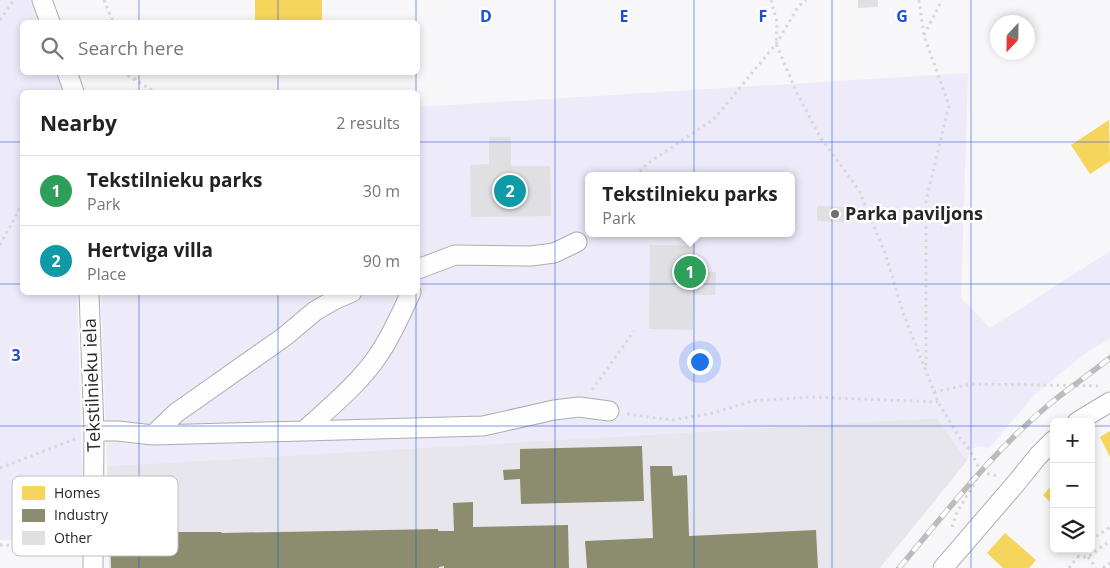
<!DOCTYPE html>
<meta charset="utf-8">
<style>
body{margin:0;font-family:"Open Sans",sans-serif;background:#f2f2f2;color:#222}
.controls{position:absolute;right:15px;bottom:15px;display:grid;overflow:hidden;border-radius:8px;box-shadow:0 2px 8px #0003}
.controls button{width:45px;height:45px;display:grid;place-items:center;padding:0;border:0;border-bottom:1px solid #e0e0e0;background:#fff;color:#222;font:25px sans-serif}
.compass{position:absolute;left:990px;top:15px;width:45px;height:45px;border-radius:50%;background:#fff;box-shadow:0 2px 8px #0003;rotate:202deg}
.you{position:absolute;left:699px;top:361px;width:18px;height:18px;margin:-12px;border:4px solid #fff;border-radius:50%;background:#1a73e8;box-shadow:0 0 0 8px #1a73e833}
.badge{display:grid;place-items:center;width:32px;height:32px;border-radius:50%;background:#d93025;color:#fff;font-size:16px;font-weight:700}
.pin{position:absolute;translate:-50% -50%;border:2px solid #fff;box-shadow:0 1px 5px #0006}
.popup{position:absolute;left:585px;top:172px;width:210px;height:65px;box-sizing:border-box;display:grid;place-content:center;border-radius:8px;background:#fff;filter:drop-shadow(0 1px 4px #0005);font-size:16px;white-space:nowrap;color:#767676}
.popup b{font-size:19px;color:#222}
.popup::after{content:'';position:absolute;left:50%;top:100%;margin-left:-10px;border:10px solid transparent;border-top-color:#fff}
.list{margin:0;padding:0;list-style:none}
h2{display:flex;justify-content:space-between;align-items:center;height:65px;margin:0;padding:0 20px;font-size:21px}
h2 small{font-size:16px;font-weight:400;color:#767676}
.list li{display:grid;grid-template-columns:32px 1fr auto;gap:15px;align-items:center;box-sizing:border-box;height:70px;padding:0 20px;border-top:1px solid #e0e0e0}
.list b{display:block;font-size:19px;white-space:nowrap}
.list p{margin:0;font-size:16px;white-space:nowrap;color:#767676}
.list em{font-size:16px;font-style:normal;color:#767676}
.icon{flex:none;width:28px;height:28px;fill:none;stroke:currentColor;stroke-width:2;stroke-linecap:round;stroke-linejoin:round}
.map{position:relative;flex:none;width:1110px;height:568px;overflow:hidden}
.search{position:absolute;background:#fff;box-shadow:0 2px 8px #0003;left:20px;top:20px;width:400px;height:55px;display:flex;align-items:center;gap:12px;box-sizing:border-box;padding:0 18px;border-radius:8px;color:#767676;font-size:19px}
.panel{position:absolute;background:#fff;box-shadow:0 2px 8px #0003;left:20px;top:90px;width:400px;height:205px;border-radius:8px}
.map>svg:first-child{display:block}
.built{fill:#e8e6ed}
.green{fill:#edeafa;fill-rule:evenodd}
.homes{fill:#f6d55c}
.industry{fill:#8c8c6e}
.building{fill:#e0dfe1}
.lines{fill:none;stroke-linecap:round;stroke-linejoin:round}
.street-casing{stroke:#adacae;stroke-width:21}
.path{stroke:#d7d7d8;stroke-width:3;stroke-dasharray:2.5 4;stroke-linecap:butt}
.street{stroke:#fefefe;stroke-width:19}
.rail-casing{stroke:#bcbcbd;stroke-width:5.5}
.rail{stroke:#fff;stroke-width:4;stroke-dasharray:11;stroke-linecap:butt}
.grid{fill:none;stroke:#1d4ed8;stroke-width:1;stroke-opacity:0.55}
.poi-dot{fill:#706f71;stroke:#fff;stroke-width:2}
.labels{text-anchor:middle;stroke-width:5;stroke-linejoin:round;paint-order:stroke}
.poi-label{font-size:18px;font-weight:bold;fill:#272728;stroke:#fff;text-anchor:start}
.street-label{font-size:18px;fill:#272728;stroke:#fff}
.key{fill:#fff;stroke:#bebebe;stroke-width:1}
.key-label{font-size:14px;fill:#272728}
.grid-label{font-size:16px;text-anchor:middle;font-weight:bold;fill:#1d4ed8;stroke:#fff;stroke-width:5;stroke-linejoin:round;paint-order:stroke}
</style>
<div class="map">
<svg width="1110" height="568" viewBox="0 0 1110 568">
<rect width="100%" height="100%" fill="#f7f6f8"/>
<path class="built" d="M937,418L967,461L880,568H109L107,466Z"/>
<path class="green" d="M0,0H33L43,22H22V72L60,73L66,92H22V292L77,293L83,501L78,528L66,541L0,540Z
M968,73L961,298L990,328L1110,251V339L1088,351L1035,394L989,448L978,446L970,450L967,461L937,418L107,466L101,293L418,292V107ZM589,176H791V233H589Z"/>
<path class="homes" d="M255,0H322V22H255Z
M1109,120L1110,161L1090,174L1071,145Z
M1110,431V457L1100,437Z
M1054,483V506L1043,495Z
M1005,533L1036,560L1029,568H1003L987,553Z"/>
<path class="industry" d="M642,446L644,501L521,504L520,479L504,480L503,470L520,469V449Z
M650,466H672L673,476L687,475L689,536L816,530L818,568H587L585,541L653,538Z
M166,499H177V532H221L222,533L438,529V531H454L453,503L473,502V527L568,525L569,568H444V566L439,567V568H111L110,531H142V502L166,501Z"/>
<path class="building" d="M858,0H878V7L858,8Z
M489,137H511V166H550L551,216L471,217L470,165L489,164Z
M817,206L853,207L852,223L817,221Z
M650,245L695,246V272H716L715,295H694L693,330L649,329Z"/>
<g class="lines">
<defs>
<path id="street" d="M42,0L50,22
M67,72L74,92
M418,269L455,255L531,256L554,253L577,242
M89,292L94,431L93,568
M1077,422L1110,402
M94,431H118L153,435L304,431C329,408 361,382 379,354C392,335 401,314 411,292
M304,431L483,426L554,410L579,407L609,411
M153,435L176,413L284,337L315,311L334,300L352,292
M943,568L1017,482L1038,456L1054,440"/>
</defs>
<use href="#street" class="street-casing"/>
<path class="path" d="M104,0L113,22
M771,0L777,22L776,44L797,93L820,137L859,190L885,253L904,315L938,402L959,437L970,450L981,472
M919,0L924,36L949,105L926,201V368
M0,20L14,0
M924,35L942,0
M122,72L155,92
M132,72L136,81
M635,176L647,164L714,119L776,44L798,7L806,0
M0,245L22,204
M592,390L634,331
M934,392L972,384L1100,386
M627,414L672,420L713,413L752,401L811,397L938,402
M0,468L75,439
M981,472L997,476
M952,527L957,512L981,472
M1091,540L1110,527
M0,545L74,547
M1078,557L1081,549
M1088,557L1096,568
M1069,568L1078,557H1088L1110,541
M1103,568L1110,563"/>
<use href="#street" class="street"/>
<defs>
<path id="rail" d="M899,568C947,511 994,450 1052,402C1071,387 1091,373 1110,358"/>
</defs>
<use href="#rail" class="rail-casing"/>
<use href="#rail" class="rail"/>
</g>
<path class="grid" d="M139,0V22M278,0V22M416,0V22M555,0V568M694,0V568M832,0V568M971,0V568M139,72V92M278,72V92M416,72V92M0,142H22M418,142H1110M0,284H22M418,284H1110M139,292V568M278,292V568M416,292V568M0,426H1054M1091,426H1110"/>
<circle class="poi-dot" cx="835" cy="214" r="5"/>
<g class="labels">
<g class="poi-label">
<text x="845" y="220">Parka paviljons</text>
</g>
<g class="street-label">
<text transform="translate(92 385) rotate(-92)" y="6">Tekstilnieku iela</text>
</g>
</g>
<rect x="12" y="476" width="166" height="80" rx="8" class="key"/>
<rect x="22" y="486" width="23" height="14" fill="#f6d55c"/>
<rect x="22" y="509" width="23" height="13" fill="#8c8c6e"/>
<rect x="22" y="531" width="23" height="14" fill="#e0dfe1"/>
<g class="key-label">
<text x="54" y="498">Homes</text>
<text x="54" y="520">Industry</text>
<text x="54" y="543">Other</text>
</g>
<g class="grid-label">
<text x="486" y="22">D</text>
<text x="624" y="22">E</text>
<text x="763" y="22">F</text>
<text x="902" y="22">G</text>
<text x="16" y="361">3</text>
</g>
</svg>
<div class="controls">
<button>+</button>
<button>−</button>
<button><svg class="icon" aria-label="layers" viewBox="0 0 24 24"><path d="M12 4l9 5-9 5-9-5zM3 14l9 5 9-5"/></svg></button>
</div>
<svg class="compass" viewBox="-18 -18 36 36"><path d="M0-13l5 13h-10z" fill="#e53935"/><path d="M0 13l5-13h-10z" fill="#767676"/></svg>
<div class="you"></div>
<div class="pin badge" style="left:690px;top:272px;background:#2e9e5b">1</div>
<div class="popup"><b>Tekstilnieku parks</b>Park</div>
<div class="pin badge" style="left:510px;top:191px;background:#0f9aa8">2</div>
<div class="search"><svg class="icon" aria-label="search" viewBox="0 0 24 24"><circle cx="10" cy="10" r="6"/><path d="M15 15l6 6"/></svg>Search here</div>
<section class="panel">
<h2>Nearby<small>2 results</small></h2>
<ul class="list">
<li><span class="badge" style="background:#2e9e5b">1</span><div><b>Tekstilnieku parks</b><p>Park</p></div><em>30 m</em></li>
<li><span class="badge" style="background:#0f9aa8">2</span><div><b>Hertviga villa</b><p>Place</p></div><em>90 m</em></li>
</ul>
</section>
</div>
